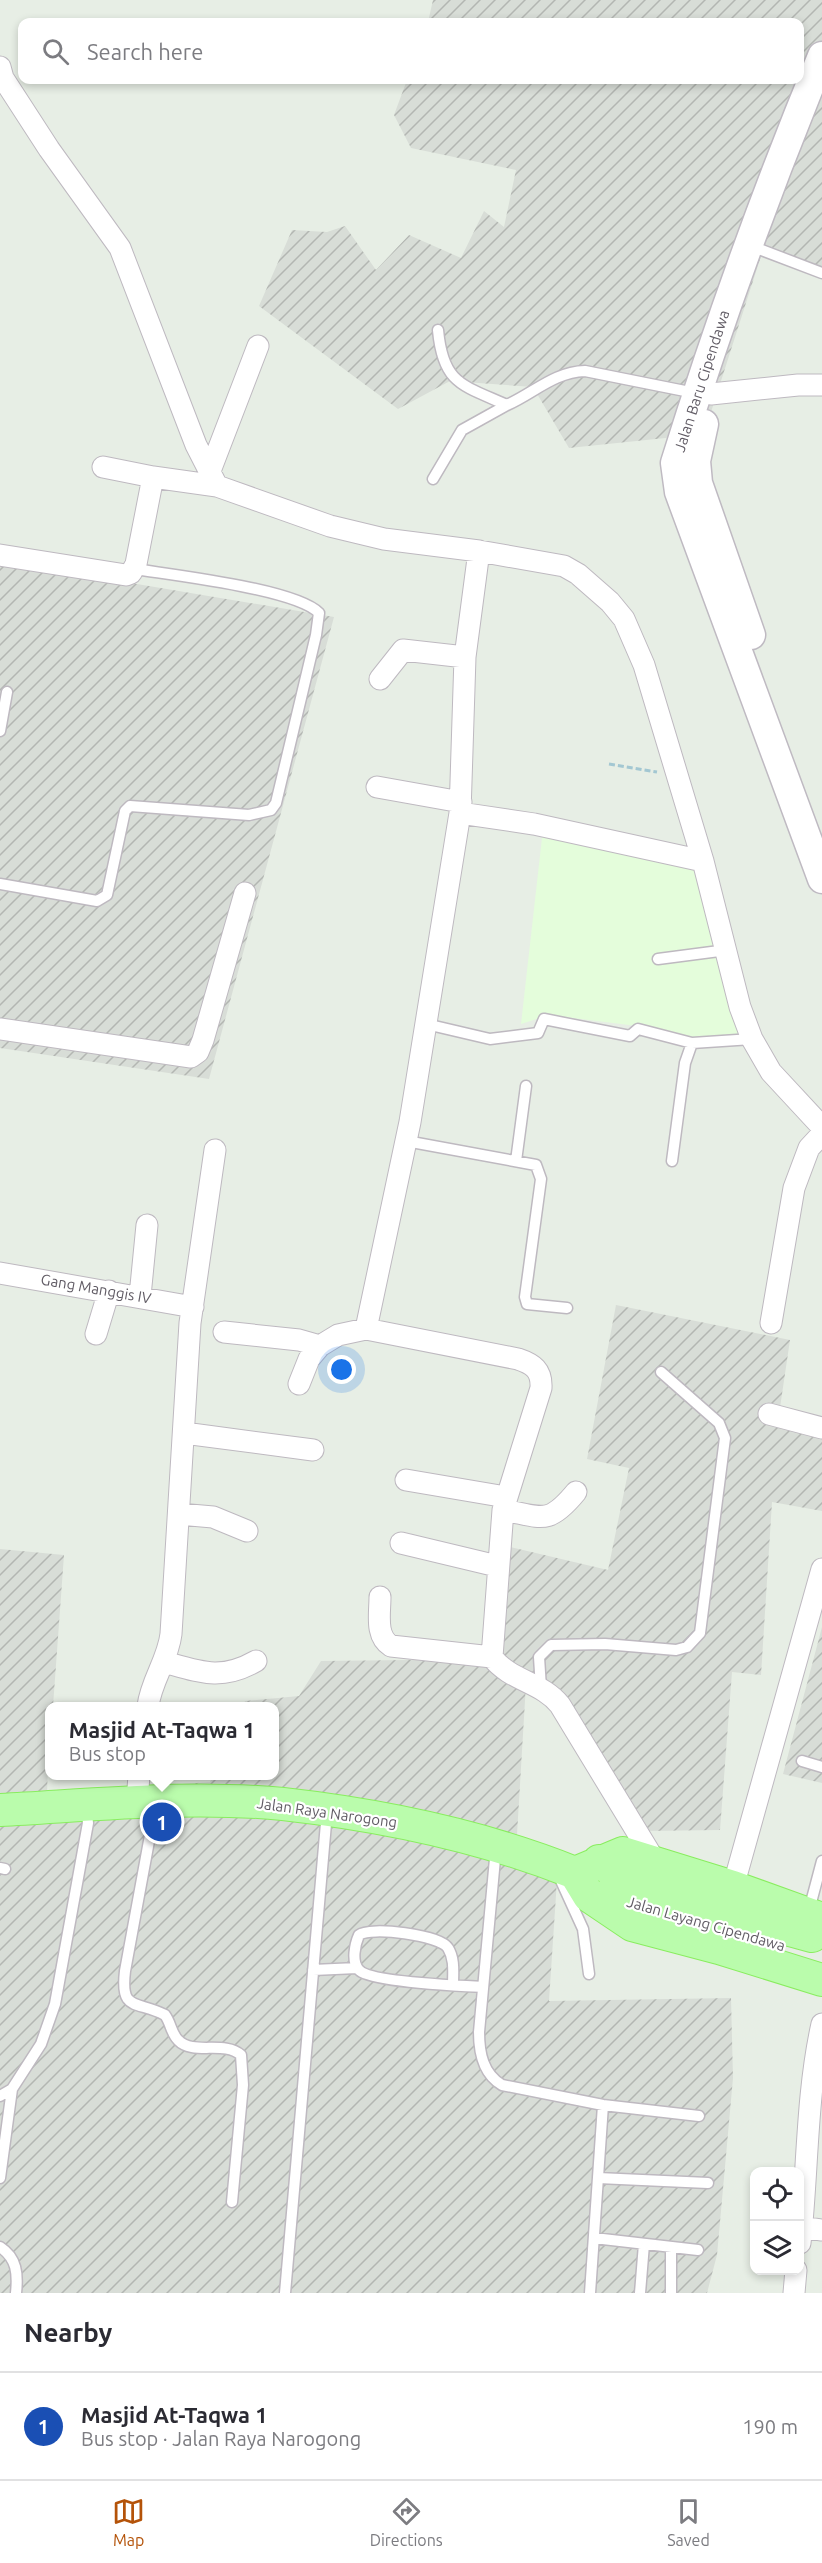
<!DOCTYPE html>
<meta charset="utf-8">
<style>
body{margin:0;font-family:Ubuntu,sans-serif;background:#f7f7f7;color:#2b2b33}
.controls{position:absolute;right:18px;bottom:18px;display:grid;overflow:hidden;border-radius:12px;box-shadow:0 3px 9px #0003}
.controls button{width:54px;height:54px;display:grid;place-items:center;padding:0;border:0;border-bottom:2px solid #e1e1e2;background:#fff;color:#2b2b33;font:30px sans-serif}
.you{position:absolute;left:342px;top:1370px;width:21px;height:21px;margin:-15px;border:4px solid #fff;border-radius:50%;background:#1a73e8;box-shadow:0 0 0 9px #1a73e833}
.badge{display:grid;place-items:center;width:39px;height:39px;border-radius:50%;background:#b45309;color:#fff;font-size:20px;font-weight:700}
.pin{position:absolute;translate:-50% -50%;border:3px solid #fff;box-shadow:0 2px 6px #0006}
.popup{position:absolute;left:45px;top:1702px;width:234px;height:78px;box-sizing:border-box;display:grid;place-content:center;border-radius:12px;background:#fff;filter:drop-shadow(0 2px 4px #0005);font-size:20px;white-space:nowrap;color:#7c7c81}
.popup b{font-size:22px;color:#2b2b33}
.popup::after{content:'';position:absolute;left:50%;top:100%;margin-left:-12px;border:12px solid transparent;border-top-color:#fff}
.list{margin:0;padding:0;list-style:none}
h2{display:flex;justify-content:space-between;align-items:center;height:78px;margin:0;padding:0 24px;font-size:26px}
h2 small{font-size:20px;font-weight:400;color:#7c7c81}
.list li{display:grid;grid-template-columns:39px 1fr auto;gap:18px;align-items:center;box-sizing:border-box;height:108px;padding:0 24px;border-top:2px solid #e1e1e2}
.list b{display:block;font-size:22px;white-space:nowrap}
.list p{margin:0;font-size:20px;white-space:nowrap;color:#7c7c81}
.list em{font-size:20px;font-style:normal;color:#7c7c81}
.icon{flex:none;width:33px;height:33px;fill:none;stroke:currentColor;stroke-width:2;stroke-linecap:round;stroke-linejoin:round}
.map{position:relative;flex:none;width:822px;height:2293px;overflow:hidden}
.search{position:absolute;background:#fff;box-shadow:0 3px 9px #0003;left:18px;right:18px;top:18px;height:66px;display:flex;align-items:center;gap:15px;box-sizing:border-box;padding:0 21px;border-radius:12px;color:#7c7c81;font-size:22px}
.sheet{height:186px;background:#fff}
nav{display:flex;justify-content:space-around;align-items:center;box-sizing:border-box;height:84px;border-top:2px solid #e1e1e2;background:#fff;font-size:16px;color:#7c7c81}
nav a{display:grid;justify-items:center;gap:3px}
nav .on{color:#b45309}
.map>svg:first-child{display:block}
.commercial{fill:#e4fddb}
.industrial{fill:url(#industrial-furrows)}
.lines{fill:none;stroke-linecap:round;stroke-linejoin:round}
.lane-casing{stroke:#beb9c0;stroke-width:13}
.street-casing{stroke:#beb9c0;stroke-width:23}
.secondary-casing{stroke:#bfbac2;stroke-width:31}
.primary-casing{stroke:#89ed5f;stroke-width:34}
.path{stroke:#a3c7d2;stroke-width:3;stroke-dasharray:6 3;stroke-linecap:butt}
.lane{stroke:#fff;stroke-width:10}
.street{stroke:#fff;stroke-width:21}
.secondary{stroke:#fff;stroke-width:28}
.primary{stroke:#bafcac;stroke-width:32}
.labels{text-anchor:middle;stroke-width:4.5;stroke-linejoin:round;paint-order:stroke}
.street-label{font-size:15px;fill:#615c65;stroke:#fff}
</style>
<div class="map">
<svg width="822" height="2293" viewBox="0 0 822 2293">
<defs>
<pattern id="industrial-furrows" width="10" height="10" patternUnits="userSpaceOnUse" patternTransform="scale(1.5)"><rect width="10" height="10" fill="#d8ddd7"/><path d="M-1 1l2-2M0 10L10 0M9 11l2-2" fill="none" stroke="#b3b6b2"/></pattern>
</defs>
<rect width="100%" height="100%" fill="#e7eee5"/>
<path class="commercial" d="M543,829L709,864L749,1036L697,1040L645,1027L549,1015L521,1024Z"/>
<path class="industrial" d="M433,0H822V274L762,253L704,434L569,448L533,387L450,381L398,409L259,306L292,230L327,232L345,226L376,270L409,235L461,258L484,211L504,227L516,170L411,148L394,115L407,80H800V22H428Z
M0,561L334,617L209,1079L0,1048Z
M616,1305L790,1340L778,1421L822,1433V1511L772,1502L761,1675L732,1672L720,1830L643,1831L559,1697L526,1684L515,1868L557,1880L549,2001L731,1998L733,2078L717,2255L707,2293H0V1549L64,1555L53,1706H50L47,1794L210,1782L213,1776H274V1706H243L245,1701L299,1696L321,1661L496,1659L506,1546L608,1570L629,1468L587,1459Z
M822,1627V1783L783,1774Z"/>
<g class="lines">
<defs>
<path id="lane" d="M751,246L822,273
M438,330C443,384 462,385 507,405C534,393 554,372 585,371L695,393
M433,479L462,430L507,405
M0,731L7,692
M0,884L97,901L107,895L125,811L130,806L249,815L271,810L276,803L316,635L319,613C296,589 172,575 135,569
M658,959L727,950
M426,1024L490,1039L538,1033L544,1019L630,1036L638,1029L692,1043L752,1039
M406,1141L536,1165L541,1179L525,1297L527,1304L567,1308
M516,1161L526,1086
M672,1161L685,1063L692,1043
M541,1688L539,1657L551,1645L605,1644L676,1650L687,1647L700,1633L725,1438L719,1423L661,1372
M802,1761L822,1767
M156,1803L125,1971C120,2013 137,2000 165,2015C171,2023 171,2033 178,2040C193,2056 224,2040 241,2055L243,2085L232,2202
M496,1848L479,2032C479,2053 483,2074 502,2085L603,2105L699,2116
M0,1868L5,1869
M557,1872L583,1929L589,1974
M809,1910L822,1861
M313,1970L357,1968
M453,1985C453,1973 455,1959 448,1948C440,1935 370,1926 359,1935C355,1944 351,1962 359,1970C369,1982 463,1986 483,1987
M0,2096L12,2089
M0,2178L12,2089L41,2044L55,2004L88,1823L86,1806
M598,2178L708,2183
M594,2238L698,2250
M0,2247C17,2258 18,2274 16,2293
M285,2293L327,1812
M590,2293L603,2105
M640,2293L644,2244
M671,2293V2247"/>
<path id="street" d="M0,67L3,78L49,149L120,248L196,445L217,486L330,526L384,539L479,551L564,566L578,574L610,602L624,619L644,665L703,861L740,1007L752,1039L771,1072L822,1127
M711,394L798,385H822
M103,467L153,477
M210,471L258,346
M0,555L126,575L131,573L136,564L153,477L217,486
M380,679L403,650L465,657
M377,787L461,802
M460,813L534,824L703,861
M0,1029L191,1057L198,1052L203,1040L245,893
M0,1273L193,1307
M140,1296L147,1225
M771,1323L794,1188L809,1148L822,1134
M366,1329L410,1122L460,813L465,657L479,551
M224,1332L299,1340L320,1346
M96,1334L109,1291
M299,1384L309,1359L320,1346L338,1335L366,1329L518,1359C533,1364 542,1370 541,1388L503,1510L492,1657C510,1681 542,1682 560,1705L656,1863
M769,1414L822,1428
M184,1433L313,1450
M406,1480L506,1497
M503,1510C542,1517 548,1526 576,1492
M179,1514L213,1517L247,1531
M401,1543L497,1566
M380,1597C380,1614 375,1636 391,1646L492,1657
M164,1662C200,1672 221,1681 256,1661
M148,1706C151,1681 168,1660 171,1634L190,1323L215,1150
M137,1801L139,1776
M733,1887L822,1569
M801,2227L822,2230
M800,2243C808,2171 806,2096 822,2024
M794,2293L796,2270"/>
<path id="secondary" d="M822,56C767,189 718,325 675,463L679,492L822,879
M704,424L696,461L698,483L751,635"/>
<path id="primary" d="M0,1810C94,1805 189,1795 283,1804C381,1815 483,1836 575,1873L589,1896L632,1925L719,1948L822,1980
M599,1861L627,1881L731,1914L812,1936
M575,1873L623,1853L733,1887L822,1919
M594,1897L637,1902L709,1925"/>
</defs>
<use href="#lane" class="lane-casing"/>
<use href="#street" class="street-casing"/>
<use href="#secondary" class="secondary-casing"/>
<use href="#primary" class="primary-casing"/>
<path class="path" d="M609,764L657,772"/>
<use href="#lane" class="lane"/>
<use href="#street" class="street"/>
<use href="#secondary" class="secondary"/>
<use href="#primary" class="primary"/>
</g>
<g class="labels">
<g class="street-label">
<text transform="translate(702 381) rotate(-72)" y="5">Jalan Baru Cipendawa</text>
<text transform="translate(96 1289) rotate(10)" y="5">Gang Manggis IV</text>
<text transform="translate(327 1813) rotate(8)" y="5">Jalan Raya Narogong</text>
<text transform="translate(706 1924) rotate(16)" y="5">Jalan Layang Cipendawa</text>
</g>
</g>
</svg>
<div class="controls">
<button><svg class="icon" aria-label="locate" viewBox="0 0 24 24"><circle cx="12" cy="12" r="6"/><path d="M12 2v4M12 18v4M2 12h4M18 12h4"/></svg></button>
<button><svg class="icon" aria-label="layers" viewBox="0 0 24 24"><path d="M12 4l9 5-9 5-9-5zM3 14l9 5 9-5"/></svg></button>
</div>
<div class="you"></div>
<div class="pin badge" style="left:162px;top:1822px;background:#1a4fb4">1</div>
<div class="popup"><b>Masjid At-Taqwa 1</b>Bus stop</div>
<div class="search"><svg class="icon" aria-label="search" viewBox="0 0 24 24"><circle cx="10" cy="10" r="6"/><path d="M15 15l6 6"/></svg>Search here</div>
</div>
<section class="sheet">
<h2>Nearby<small></small></h2>
<ul class="list">
<li><span class="badge" style="background:#1a4fb4">1</span><div><b>Masjid At-Taqwa 1</b><p>Bus stop · Jalan Raya Narogong</p></div><em>190 m</em></li>
</ul>
</section>
<nav>
<a class="on"><svg class="icon" aria-label="map" viewBox="0 0 24 24"><path d="M3 6l6-2 6 2 6-2v14l-6 2-6-2-6 2zM9 4v14M15 6v14"/></svg>Map</a>
<a><svg class="icon" aria-label="directions" viewBox="0 0 24 24"><path d="M12 3l9 9-9 9-9-9zM9 14v-3h6M13 9l2 2-2 2"/></svg>Directions</a>
<a><svg class="icon" aria-label="saved" viewBox="0 0 24 24"><path d="M7 4h10v16l-5-4-5 4z"/></svg>Saved</a>
</nav>
